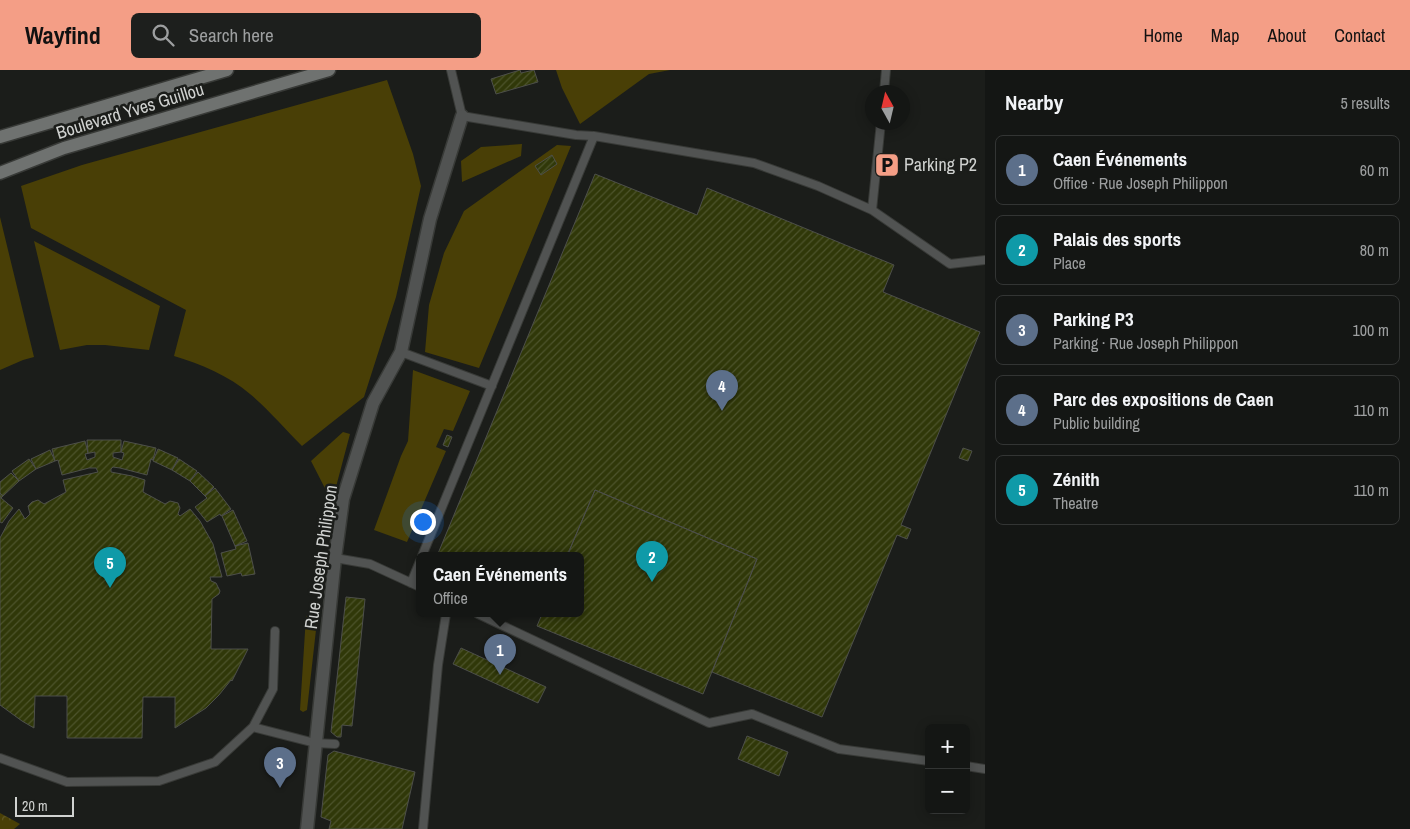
<!DOCTYPE html>
<meta charset="utf-8">
<style>
body{margin:0;font-family:"Archivo Narrow",sans-serif;background:#1d1f1d;color:#f1f3f6}
.controls{position:absolute;right:15px;bottom:15px;display:grid;overflow:hidden;border-radius:8px;box-shadow:0 2px 12px #0003}
.controls button{width:45px;height:45px;display:grid;place-items:center;padding:0;border:0;border-bottom:1px solid #333534;background:#141614;color:#f1f3f6;font:25px sans-serif}
.compass{position:absolute;left:865px;top:15px;width:45px;height:45px;border-radius:50%;background:#141614;box-shadow:0 2px 12px #0003;rotate:352deg}
.scale{position:absolute;left:15px;bottom:12px;width:59px;box-sizing:border-box;padding-left:5px;border:2px solid #d0d2d0;border-top:0;font-size:14px;line-height:18px;white-space:nowrap;color:#d0d2d0;-webkit-text-stroke:4px #1b1d1a;paint-order:stroke}
.you{position:absolute;left:422px;top:451px;width:18px;height:18px;margin:-12px;border:4px solid #fff;border-radius:50%;background:#1a73e8;box-shadow:0 0 0 8px #1a73e833}
.badge{display:grid;place-items:center;width:32px;height:32px;border-radius:50%;background:#f49e86;color:#fff;font-size:16px;font-weight:700}
.pin{position:absolute;translate:-50% -41px;filter:drop-shadow(0 1px 2px #0008)}
.pin::after{content:'';position:absolute;top:26px;width:18px;height:15px;background:inherit;clip-path:polygon(0 0,100% 0,50% 100%)}
.popup{position:absolute;left:416px;top:482px;width:168px;height:65px;box-sizing:border-box;display:grid;place-content:center;border-radius:8px;background:#141614;filter:drop-shadow(0 1px 4px #0005);font-size:16px;white-space:nowrap;color:#9d9fa0}
.popup b{font-size:19px;color:#f1f3f6}
.popup::after{content:'';position:absolute;left:50%;top:100%;margin-left:-10px;border:10px solid transparent;border-top-color:#141614}
.list{margin:0;padding:0;list-style:none}
h2{display:flex;justify-content:space-between;align-items:center;height:65px;margin:0;padding:0 20px;font-size:21px}
h2 small{font-size:16px;font-weight:400;color:#9d9fa0}
.list li{display:grid;grid-template-columns:32px 1fr auto;gap:15px;align-items:center;box-sizing:border-box;height:70px;margin:0 10px 10px;padding:0 10px;border:1px solid #333534;border-radius:8px}
.list b{display:block;font-size:19px;white-space:nowrap}
.list p{margin:0;font-size:16px;white-space:nowrap;color:#9d9fa0}
.list em{font-size:16px;font-style:normal;color:#9d9fa0}
.icon{flex:none;width:28px;height:28px;fill:none;stroke:currentColor;stroke-width:2;stroke-linecap:round;stroke-linejoin:round}
.map{position:relative;flex:none;width:985px;height:759px;overflow:hidden}
header{display:flex;align-items:center;gap:30px;box-sizing:border-box;height:70px;padding:0 25px;background:#f49e86;color:#111}
header strong{font-size:24px}
nav{display:flex;gap:28px;margin-inline-start:auto;font-size:18px}
.search{width:350px;height:45px;background:#1d1f1d;display:flex;align-items:center;gap:12px;box-sizing:border-box;padding:0 18px;border-radius:8px;color:#9d9fa0;font-size:19px}
main{display:flex}
aside{flex:1;background:#141614}
.map>svg:first-child{display:block}
.grass{fill:#493f06}
.forest{fill:url(#forest-crowns)}
.building{fill:url(#building-hatch);stroke:#4d4f4a;fill-rule:evenodd}
.lines{fill:none;stroke-linecap:round;stroke-linejoin:round}
.lane-casing{stroke:#383a37;stroke-width:10}
.street-casing{stroke:#383a37;stroke-width:15}
.secondary-casing{stroke:#383a37;stroke-width:15}
.lane{stroke:#515352;stroke-width:8}
.street{stroke:#515352;stroke-width:12}
.secondary{stroke:#6f7270;stroke-width:12}
.labels{text-anchor:middle;stroke-width:5;stroke-linejoin:round;paint-order:stroke}
.street-label{font-size:18px;fill:#d0d2d0;stroke:#1b1d1a}
.poi-label{font-size:18px;fill:#d0d2d0;stroke:#1b1d1a;text-anchor:start}
</style>
<header>
<strong>Wayfind</strong>
<div class="search"><svg class="icon" aria-label="search" viewBox="0 0 24 24"><circle cx="10" cy="10" r="6"/><path d="M15 15l6 6"/></svg>Search here</div>
<nav><a>Home</a><a>Map</a><a>About</a><a>Contact</a></nav>
</header>
<main>
<div class="map">
<svg width="985" height="759" viewBox="0 0 985 759">
<defs>
<pattern id="forest-crowns" width="20" height="18" patternUnits="userSpaceOnUse" patternTransform="scale(1.25)"><rect width="20" height="18" fill="#493f06"/><path d="M2 6a3 3 0 1 1 6 0M12 15a3 3 0 1 1 6 0" fill="none" stroke="#625a29"/></pattern>
<pattern id="building-hatch" width="6" height="6" patternUnits="userSpaceOnUse" patternTransform="scale(1.25)"><rect width="6" height="6" fill="#303809"/><path d="M-1 1l2-2M0 6l6-6M5 7l2-2" fill="none" stroke="#4d542c"/></pattern>
</defs>
<rect width="100%" height="100%" fill="#1b1d1a"/>
<path class="grass" d="M556,0H670L649,4L580,54L562,18Z
M387,10L413,84L421,116L396,227L364,327L302,376C285,359 269,340 250,324C229,306 201,294 174,286L186,240L31,158L21,116L82,95Z
M522,74L521,86L462,112L461,91L481,77Z
M557,75L571,76L479,298L425,282L429,235L444,183L464,141Z
M0,147L34,287L23,290L0,300Z
M34,171L160,236L149,280L105,275H87L60,280Z
M413,300L470,321L453,361L444,359L436,377L446,381L407,472L374,460L401,386L408,371Z
M343,362L350,364L332,432L311,391Z
M318,542L307,640L303,642L300,640L306,546Z"/>
<path class="forest" d="M0,743L20,754L14,759H0Z"/>
<path class="building" d="M520,0L521,3L534,0L538,12L496,24L491,9Z
M552,85L557,94L541,105L535,96Z
M595,104L697,145L707,118L894,195L883,222L980,262L901,455L911,459L907,469L897,465L822,647L712,602L757,489L595,420L567,486H437Z
M447,365L452,367L448,377L443,375Z
M87,370H121V382L124,371L156,378L153,390L151,389L147,405L120,398L113,397L111,399V402L132,406L145,410L143,422L165,434L170,431L178,433L180,438L178,444L180,446L190,439L200,451L213,474L222,507H210L211,511L216,513L220,521L219,524L212,529L211,579H248L232,611L231,610L219,625L206,638L175,658V627H143L142,668H67V626H35L34,658L22,651L0,635V468L9,451L19,439L25,449L30,444L28,436L32,432L38,430L44,434L66,422L63,410L98,402L96,398H89L62,405L58,390L55,391L52,379L85,371L88,383ZM95,382V387L87,390L85,384ZM121,382L124,383L122,390L113,387V383Z
M963,378L972,381L968,391L959,388Z
M158,379L178,388L172,400L153,391Z
M50,380L55,391L36,399L31,389Z
M29,389L36,399L19,411L12,401Z
M179,389L197,401L190,411L172,400Z
M198,402L214,417L205,426L190,411Z
M11,403L19,411L3,426L0,423V412Z
M215,418L231,439L221,446L220,444L207,452L195,437L207,428L205,426Z
M595,420L757,489L703,624L537,556L542,544H580V486H567Z
M0,423L3,426L1,428L13,438L2,453L0,452Z
M233,440L247,471L235,476L222,446Z
M248,473L255,504L242,506L241,503L227,506L221,483L236,479L235,476Z
M346,527L365,529L352,656L342,655L341,667H337L331,662Z
M461,578L546,617L538,633L453,594Z
M747,666L788,682L779,706L738,689Z
M334,681L415,702L402,759H329L331,751L321,747L328,685Z"/>
<g class="lines">
<defs>
<path id="lane" d="M451,0L462,46L576,65L594,66L754,93L818,116L872,140L950,194L985,190
M884,22L886,0
M872,140L881,52
M401,282L492,316
M422,486L594,66
M335,488L370,494L420,517
M411,513L420,491
M478,544L709,653L752,644L839,679L929,691
M253,657L273,619L275,561
M0,688L67,712L159,711L215,692L253,657L315,673L335,674
M966,696L985,699
M423,759L438,595L446,544"/>
<path id="street" d="M307,759L335,488L343,429L373,333L401,282L430,149L462,46"/>
<path id="secondary" d="M0,67L227,0
M0,103L64,78L329,0"/>
</defs>
<use href="#lane" class="lane-casing"/>
<use href="#street" class="street-casing"/>
<use href="#secondary" class="secondary-casing"/>
<use href="#lane" class="lane"/>
<use href="#street" class="street"/>
<use href="#secondary" class="secondary"/>
</g>
<defs>
<symbol id="parking-square" viewBox="-11 -11 22 22"><rect x="-9" y="-9" width="18" height="18" rx="4" fill="#f49e86" stroke="#1b1d1a"/><path d="M-3.5-5.5H1a3.5 3.5 0 0 1 0 7H-1V5.5H-3.5ZM-1-3.4V-.6H.8a1.4 1.4 0 0 0 0-2.8Z" fill="#111"/></symbol>
</defs>
<g fill-rule="evenodd">
<use href="#parking-square" x="873" y="81" width="28" height="28"/>
</g>
<g class="labels">
<g class="street-label">
<text transform="translate(130 41) rotate(-17)" y="6">Boulevard Yves Guillou</text>
<text transform="translate(321 487) rotate(-82)" y="6">Rue Joseph Philippon</text>
</g>
<g class="poi-label">
<text x="904" y="101">Parking P2</text>
</g>
</g>
</svg>
<div class="controls">
<button>+</button>
<button>−</button>
</div>
<svg class="compass" viewBox="-18 -18 36 36"><path d="M0-13l5 13h-10z" fill="#e53935"/><path d="M0 13l5-13h-10z" fill="#9d9fa0"/></svg>
<div class="scale">20 m</div>
<div class="you"></div>
<div class="pin badge" style="left:500px;top:605px;background:#5c6f8a">1</div>
<div class="popup"><b>Caen Événements</b>Office</div>
<div class="pin badge" style="left:652px;top:512px;background:#0f9aa8">2</div>
<div class="pin badge" style="left:280px;top:718px;background:#5c6f8a">3</div>
<div class="pin badge" style="left:722px;top:341px;background:#5c6f8a">4</div>
<div class="pin badge" style="left:110px;top:518px;background:#0f9aa8">5</div>
</div>
<aside>
<h2>Nearby<small>5 results</small></h2>
<ul class="list">
<li><span class="badge" style="background:#5c6f8a">1</span><div><b>Caen Événements</b><p>Office · Rue Joseph Philippon</p></div><em>60 m</em></li>
<li><span class="badge" style="background:#0f9aa8">2</span><div><b>Palais des sports</b><p>Place</p></div><em>80 m</em></li>
<li><span class="badge" style="background:#5c6f8a">3</span><div><b>Parking P3</b><p>Parking · Rue Joseph Philippon</p></div><em>100 m</em></li>
<li><span class="badge" style="background:#5c6f8a">4</span><div><b>Parc des expositions de Caen</b><p>Public building</p></div><em>110 m</em></li>
<li><span class="badge" style="background:#0f9aa8">5</span><div><b>Zénith</b><p>Theatre</p></div><em>110 m</em></li>
</ul>
</aside>
</main>
